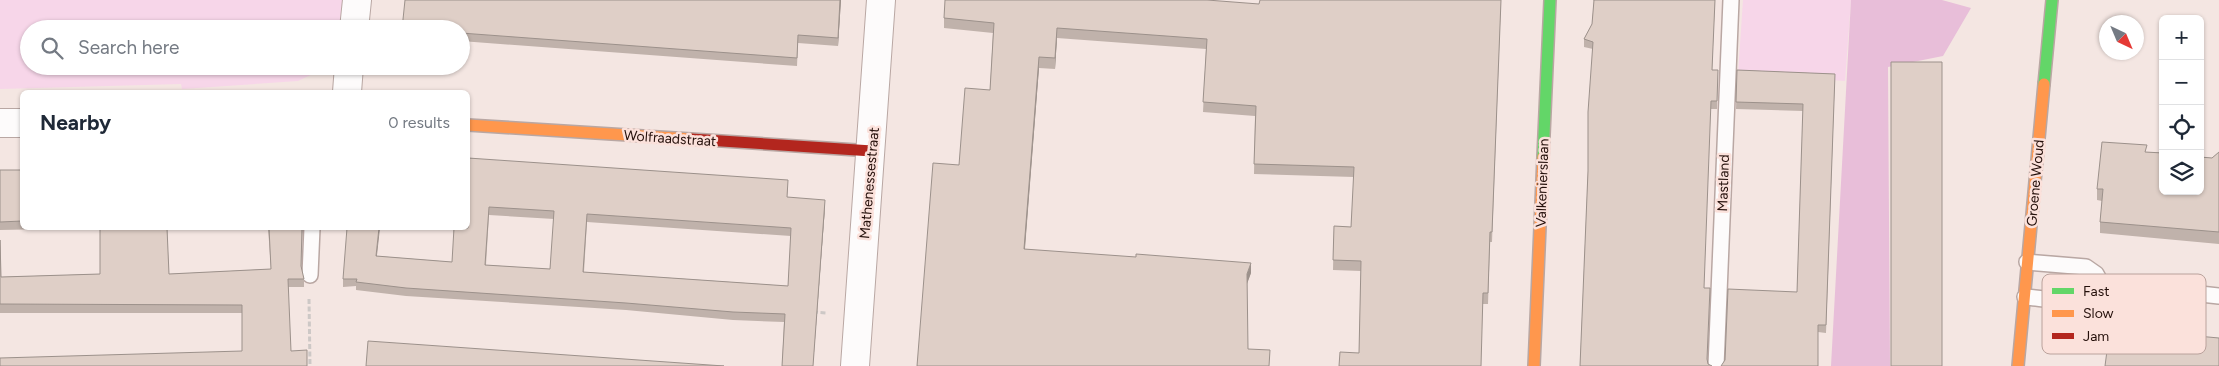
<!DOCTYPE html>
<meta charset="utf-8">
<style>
body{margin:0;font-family:Figtree,sans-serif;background:#f2f2f3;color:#1f2937}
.controls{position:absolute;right:15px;top:15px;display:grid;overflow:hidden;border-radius:8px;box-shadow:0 1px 4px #0004}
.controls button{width:45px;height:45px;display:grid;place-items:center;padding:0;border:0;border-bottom:1px solid #e0e1e3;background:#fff;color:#1f2937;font:25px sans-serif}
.compass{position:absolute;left:2099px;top:15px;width:45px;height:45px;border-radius:50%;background:#fff;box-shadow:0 1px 4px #0004;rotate:136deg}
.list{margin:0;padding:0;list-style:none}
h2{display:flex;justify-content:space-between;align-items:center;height:65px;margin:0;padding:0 20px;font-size:21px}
h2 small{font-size:16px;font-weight:400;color:#747a83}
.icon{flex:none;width:28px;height:28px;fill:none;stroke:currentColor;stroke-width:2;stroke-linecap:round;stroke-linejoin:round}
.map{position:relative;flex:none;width:2219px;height:366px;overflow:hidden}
.search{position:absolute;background:#fff;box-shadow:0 1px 4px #0004;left:20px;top:20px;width:450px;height:55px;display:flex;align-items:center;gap:12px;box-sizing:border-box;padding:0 18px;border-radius:28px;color:#747a83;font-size:19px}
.panel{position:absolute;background:#fff;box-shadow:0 1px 4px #0004;left:20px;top:90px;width:450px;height:140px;border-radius:8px}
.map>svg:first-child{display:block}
.green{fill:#f7d6e9}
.forest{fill:#e8bed9}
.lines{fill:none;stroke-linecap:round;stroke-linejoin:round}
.lane-casing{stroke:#b9a7a3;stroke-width:18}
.street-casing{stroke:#b9a7a3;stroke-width:30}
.fast-casing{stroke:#b9a7a3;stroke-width:14}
.slow-casing{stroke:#b9a7a3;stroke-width:14}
.jam-casing{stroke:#b9a7a3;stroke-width:14}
.path{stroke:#cdc8c6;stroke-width:3;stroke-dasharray:5 2.5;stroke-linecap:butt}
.lane{stroke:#fdfbfb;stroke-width:15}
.street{stroke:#fdfbfb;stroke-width:28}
.fast{stroke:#63d668;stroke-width:11}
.slow{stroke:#ff974d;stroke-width:11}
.jam{stroke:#b3261e;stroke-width:11}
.wall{fill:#c0b2ab;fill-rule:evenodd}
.shaded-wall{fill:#9c918b}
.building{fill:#dfcfc7;stroke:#9c918b;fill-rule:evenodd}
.labels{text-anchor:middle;stroke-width:5;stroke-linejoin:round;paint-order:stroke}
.street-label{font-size:14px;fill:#240f0a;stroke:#fbe1db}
.key{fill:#fbe1db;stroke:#baa29c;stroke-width:1}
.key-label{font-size:14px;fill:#240f0a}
</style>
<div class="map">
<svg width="2219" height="366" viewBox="0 0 2219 366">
<rect width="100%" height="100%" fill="#f4e6e2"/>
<path class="green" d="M0,0H347L344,29H29V66H320L317,72L298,81L182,89L181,84L0,89Z
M1743,0H1851L1845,81L1738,74Z"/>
<path class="forest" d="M1851,0H1942L1971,8L1943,56L1888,67L1890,366H1831Z"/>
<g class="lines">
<defs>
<path id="lane" d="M310,275L312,228
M2101,283L2219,296
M2025,297C2053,299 2081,308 2101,283L2096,274L2086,267L2027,262
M1716,366L1731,0"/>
<path id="street" d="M354,29L357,0
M347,92L349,66
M0,123H22
M855,366L881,0"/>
<path id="fast" d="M2044,84L2052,0
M1543,157L1550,0"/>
<path id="slow" d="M468,125L691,139
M1534,366L1543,157
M2018,366L2044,84"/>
<path id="jam" d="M691,139L872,151"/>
</defs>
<use href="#lane" class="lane-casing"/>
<use href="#street" class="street-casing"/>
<use href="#fast" class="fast-casing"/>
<use href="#slow" class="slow-casing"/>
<use href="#jam" class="jam-casing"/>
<path class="path" d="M309,299L310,366
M813,312L827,313"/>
<use href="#lane" class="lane"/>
<use href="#street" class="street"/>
<use href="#fast" class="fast"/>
<use href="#slow" class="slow"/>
<use href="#jam" class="jam"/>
</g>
<path class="wall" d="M841,0L838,46L798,43L797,66L461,41V29Z
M1501,0L1492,242H1490L1488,304H1483L1359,353L1361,271L1333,270L1334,226L1351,227L1354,177L1254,174L1255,116L1203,112L1206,49L1057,38L1055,69L1039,68L1025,249L1251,273L1247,283L917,366L959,165L990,90L993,33L944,28V18L1259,4Z
M1593,0H1715L1712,70H1718L1717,109H1711L1580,366L1593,49L1584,47V39L1592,24L1594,1Z
M1737,70L1835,74L1826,333L1818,332L1797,292L1803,111L1736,109Z
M2147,152L2212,158L2219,152V244L2100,233V222L2102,201L2097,200V189Z
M468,158L788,188L787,197L825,207L813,366H782L784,322L733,320L626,310L406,296L356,290V286L343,287V279L377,256L452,262ZM489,215L554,219L550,269L486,265ZM587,222L791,236L788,286L584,272Z
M0,170H22V228H167L169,274L271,269L268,228H303L301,267L304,279V287H288L242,351V313H0V240L1,277L100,274V228L0,230Z"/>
<path class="shaded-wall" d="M840,0H841L838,46V38Z
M1057,28V38L1055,69V58Z
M1039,57V68L1024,259V249Z
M825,200V207L813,366Z
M379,228H380L376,264V256Z
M1251,263V273L1247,284V274Z"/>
<path class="building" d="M405,0H840L838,38L798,35L797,58L461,33V29H402Z
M945,0H1207L1259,4L1260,0H1501L1492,232H1490L1488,293H1483L1481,366H1339L1340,352L1359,353L1361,261L1333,260L1334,226L1351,227L1354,167L1254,164L1256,106L1203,102L1207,39L1057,28L1055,58L1039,57L1024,249L1136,257V254L1251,263L1247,274L1248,349L1270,350L1269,366H917L933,163L959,165L965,88L990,90L994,23L944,18Z
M1594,0H1715L1712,70H1718L1717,101H1711L1704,288H1710L1707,359L1708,364L1712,366H1580L1588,171V112L1593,42L1584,39L1592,24Z
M1891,62H1942V366H1891Z
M1737,70L1835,74L1826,325H1818V366H1721L1725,360L1728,289L1797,292L1803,104L1736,102Z
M2102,142L2147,145L2145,152L2163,153V191H2200V157L2212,158L2219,152V232L2100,222L2103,189H2097Z
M468,158L788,180L787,197L825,200L813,366H782L785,314L733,312L626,303L406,288L356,282L357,279H343L347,228H379L376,256L452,262L454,228H468ZM489,207L554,211L550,269L485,265ZM587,214L791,228L788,286L583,272Z
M0,170H22V221L0,222Z
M100,228H167L169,274L271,269L269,228H302L301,266L304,279H288L291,351L307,350V366H0V358L242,351V305L0,304V240L1,277L100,274Z
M2110,328L2219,338V366H2105Z
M368,341L724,366H366Z"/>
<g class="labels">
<g class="street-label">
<text transform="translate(670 138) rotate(4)" y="5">Wolfraadstraat</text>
<text transform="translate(869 183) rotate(-85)" y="5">Mathenessestraat</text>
<text transform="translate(1542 183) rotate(-88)" y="5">Valkenierslaan</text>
<text transform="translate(1723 183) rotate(-88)" y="5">Mastland</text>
<text transform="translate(2035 183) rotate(-85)" y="5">Groene Woud</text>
</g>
</g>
<rect x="2042" y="274" width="164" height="80" rx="8" class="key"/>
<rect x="2052" y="288" width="22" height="6" fill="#63d668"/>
<rect x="2052" y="310" width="22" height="7" fill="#ff974d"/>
<rect x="2052" y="333" width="22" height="6" fill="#b3261e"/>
<g class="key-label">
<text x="2083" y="296">Fast</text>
<text x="2083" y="318">Slow</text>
<text x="2083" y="341">Jam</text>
</g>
</svg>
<div class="controls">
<button>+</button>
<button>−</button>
<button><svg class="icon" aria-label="locate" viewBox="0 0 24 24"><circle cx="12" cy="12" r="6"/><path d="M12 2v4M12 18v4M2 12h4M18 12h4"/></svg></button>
<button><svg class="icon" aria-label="layers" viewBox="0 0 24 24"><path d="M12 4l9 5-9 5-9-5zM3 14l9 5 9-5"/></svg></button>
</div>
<svg class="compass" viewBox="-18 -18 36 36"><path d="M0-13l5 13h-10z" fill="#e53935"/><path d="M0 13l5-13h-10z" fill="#747a83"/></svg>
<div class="search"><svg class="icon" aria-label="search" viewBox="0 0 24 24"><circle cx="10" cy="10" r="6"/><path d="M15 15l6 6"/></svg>Search here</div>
<section class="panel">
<h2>Nearby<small>0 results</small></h2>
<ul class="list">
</ul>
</section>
</div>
